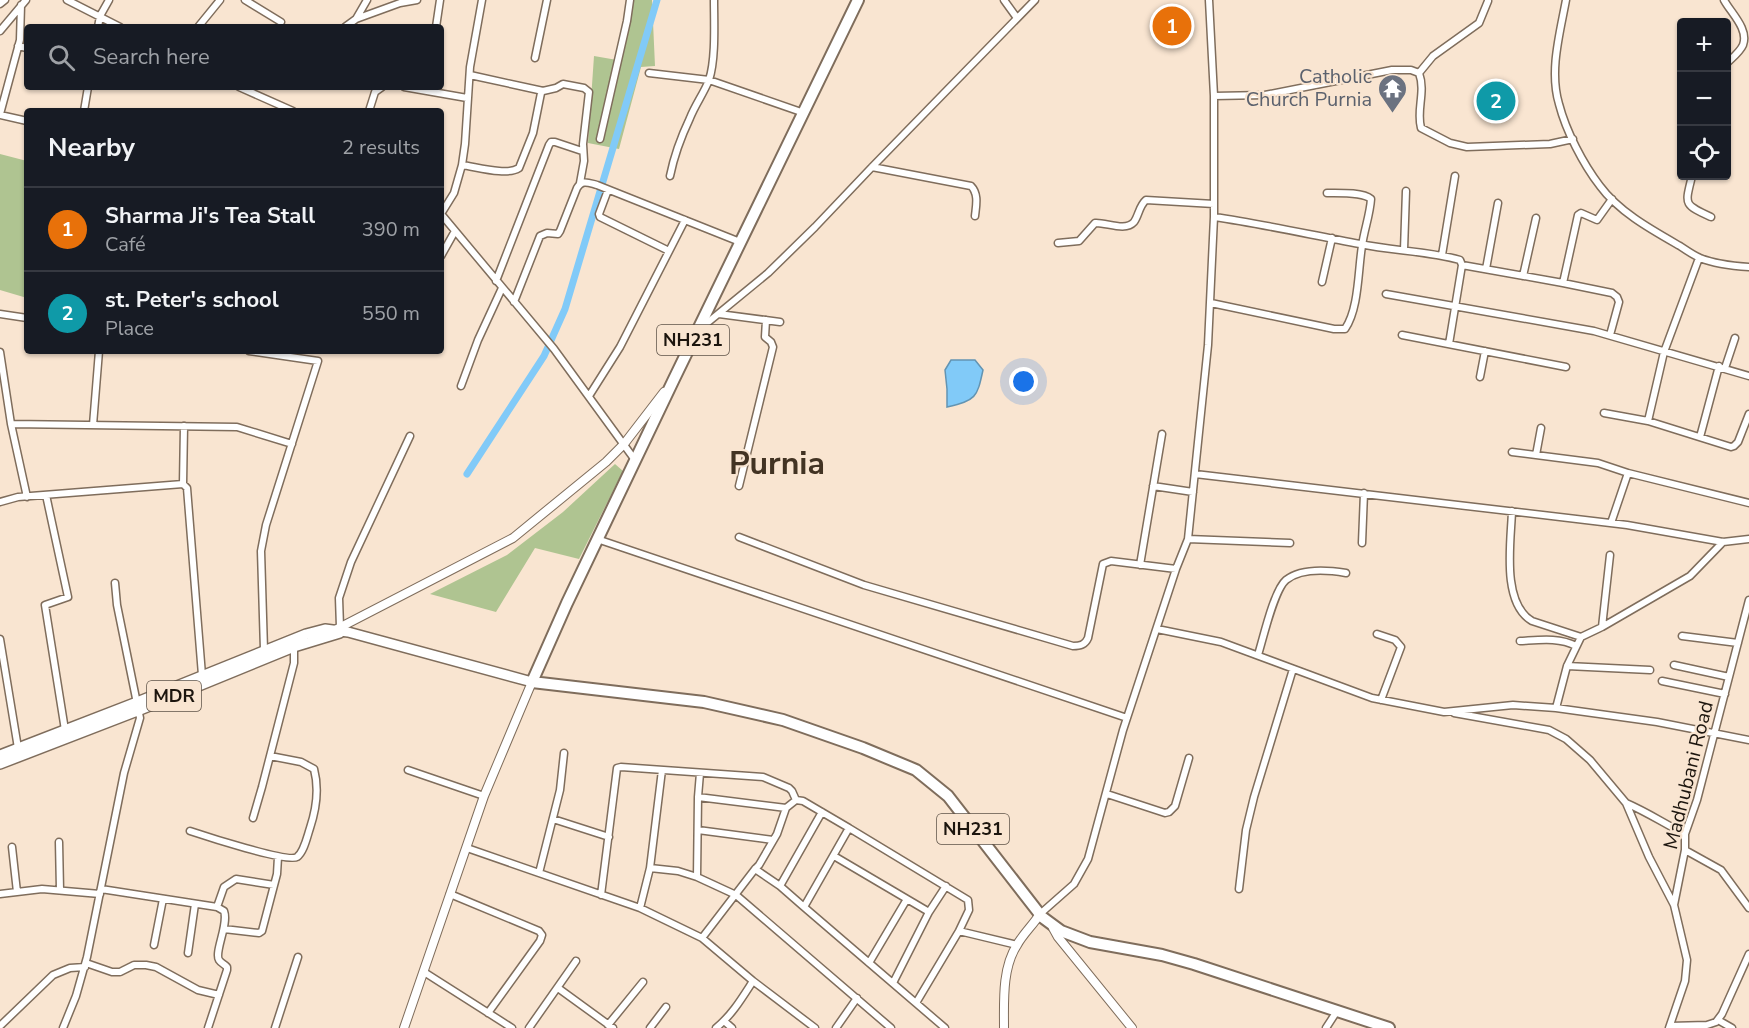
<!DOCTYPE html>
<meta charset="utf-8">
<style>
body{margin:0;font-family:"Nunito Sans",sans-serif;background:#242831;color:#f1f3f6}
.controls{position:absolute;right:18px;top:18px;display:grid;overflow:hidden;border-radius:6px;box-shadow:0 2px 4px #0004}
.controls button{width:54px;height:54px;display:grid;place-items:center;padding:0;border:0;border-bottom:2px solid #363941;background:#171b24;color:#f1f3f6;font:30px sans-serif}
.you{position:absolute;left:1024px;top:382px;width:21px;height:21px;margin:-15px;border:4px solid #fff;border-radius:50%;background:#1a73e8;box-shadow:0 0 0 9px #1a73e833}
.badge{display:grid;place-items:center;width:39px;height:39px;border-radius:50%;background:#db2777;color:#fff;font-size:20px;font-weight:700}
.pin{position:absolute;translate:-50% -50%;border:3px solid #fff;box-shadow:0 2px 6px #0006}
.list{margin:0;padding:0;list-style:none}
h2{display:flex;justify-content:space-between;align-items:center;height:78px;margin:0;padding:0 24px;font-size:26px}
h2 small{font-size:20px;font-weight:400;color:#9ea1a6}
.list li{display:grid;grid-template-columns:39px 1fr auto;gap:18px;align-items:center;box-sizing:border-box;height:84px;padding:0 24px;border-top:2px solid #363941}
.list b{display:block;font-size:22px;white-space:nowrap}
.list p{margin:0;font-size:20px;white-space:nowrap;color:#9ea1a6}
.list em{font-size:20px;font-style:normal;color:#9ea1a6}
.icon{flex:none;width:33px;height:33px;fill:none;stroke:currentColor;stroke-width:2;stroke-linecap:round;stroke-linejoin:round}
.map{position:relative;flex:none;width:1749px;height:1028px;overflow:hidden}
.search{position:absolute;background:#171b24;box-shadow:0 2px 4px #0004;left:24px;top:24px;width:420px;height:66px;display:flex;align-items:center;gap:15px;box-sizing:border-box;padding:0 21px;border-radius:6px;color:#9ea1a6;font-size:22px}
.panel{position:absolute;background:#171b24;box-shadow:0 2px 4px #0004;left:24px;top:108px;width:420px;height:246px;border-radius:6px}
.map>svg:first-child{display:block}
.green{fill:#afc491}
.water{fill:#81caf8;stroke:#6394b2;stroke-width:1.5}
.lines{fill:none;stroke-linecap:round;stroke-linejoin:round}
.canal{stroke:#81caf8;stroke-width:7}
.minor-casing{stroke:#7f6d5c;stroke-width:9}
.tertiary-casing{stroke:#7f6d5c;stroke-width:10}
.primary-casing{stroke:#7f6d5c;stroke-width:12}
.trunk-casing{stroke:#7f6d5c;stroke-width:14}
.minor{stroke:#fff;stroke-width:6}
.tertiary{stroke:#fff;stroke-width:8}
.primary{stroke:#fff;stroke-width:9}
.trunk{stroke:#fff;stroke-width:10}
.labels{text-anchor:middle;stroke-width:4.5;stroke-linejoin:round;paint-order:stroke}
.shield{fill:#f9e5d1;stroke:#5e5348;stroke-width:1.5}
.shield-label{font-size:18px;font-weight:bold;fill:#1c150e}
.worship-label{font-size:20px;fill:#5b616d;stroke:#f9e5d1;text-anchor:end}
.street-label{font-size:20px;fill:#1c150e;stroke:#f9e5d1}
.town-label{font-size:32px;font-weight:bold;fill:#423323;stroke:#f9e5d1}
</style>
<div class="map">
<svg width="1749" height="1028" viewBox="0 0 1749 1028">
<rect width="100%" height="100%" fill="#f9e5d1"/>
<path class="green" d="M627,0H652L655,66L641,67L619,149L588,143L594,56L617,60Z
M0,154L27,161V298L0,290Z
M615,464L623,471L579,559L535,548L496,612L430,594L507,555L563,512Z"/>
<path class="water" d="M951,360H975L983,370C977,398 976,400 947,407V389L945,370Z"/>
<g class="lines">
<path class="canal" d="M467,474L544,356L565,309L657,0"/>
<defs>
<path id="minor" d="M67,0L120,27
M245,0L281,22
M1004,0L1017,18
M1566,0C1560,33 1549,71 1559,104C1566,131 1583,164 1600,186C1619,212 1652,230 1680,246C1686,250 1693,255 1700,258C1715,264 1733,266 1749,267
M1724,0C1731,13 1749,29 1743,45C1740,52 1732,58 1726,64
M0,4L5,0
M356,19L400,3L417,0
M98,27L100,16L109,0
M198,27L220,0
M345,27L356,19L367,0
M436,27L440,0
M0,31L26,0
M18,46L27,48
M535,58L547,0
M649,73L709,80L804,113
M1419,73L1433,56L1479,23L1488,1
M470,75L543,91
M239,87L293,111
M404,87L467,98
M1214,96L1265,95L1392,70H1411L1419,73C1426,92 1416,110 1421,128L1450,143L1467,147L1550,144L1573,139
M84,111L88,87
M369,111L375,92L382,87
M0,114L20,40L21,5
M0,115L27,121
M600,139L627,21L630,0
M462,165C477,167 507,176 519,168L533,133L541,93L543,91L556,88L563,84L584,88L589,92L583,144L584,161L580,183
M872,167L971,186C979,194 976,206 975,216
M670,176C674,156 681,137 690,118C695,105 704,93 709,80C716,59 714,22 714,0
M1692,176C1685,205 1683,204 1711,217
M608,190L599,214L600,217L669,251
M441,214L554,349L635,460
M441,214L454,193L462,165L465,144L470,67L482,0
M1214,217C1263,224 1311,235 1360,244C1393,251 1428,251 1460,260L1462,265L1449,344
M1058,243L1079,241L1095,223C1106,222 1125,232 1134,222C1139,215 1139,206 1146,200L1214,204
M1404,250L1406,191
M1442,255L1455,176
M441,256L455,231
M1462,265L1563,283L1612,293L1617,297L1619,302L1610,335
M1486,269L1498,203
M1523,276L1536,218
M496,281L549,145L551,142H555L582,151
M1322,282L1332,238
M1563,283L1578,215L1581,213L1597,220L1612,199
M1386,294L1594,331L1749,376
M514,302L540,236L547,233L558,234L560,231L577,188C582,179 589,183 597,185L740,242
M1211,303L1334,329H1345C1359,309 1358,270 1362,246C1364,230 1370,215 1371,199C1363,192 1339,193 1327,193
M0,314L27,318
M719,314L780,322
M701,328L768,273L815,227L872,167L1035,0
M1402,335L1566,367
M249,351L318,361L266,525L261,551L264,650
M0,352L11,424L237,427L292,444
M1725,368L1735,338
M1480,377L1485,351
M461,386L478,340L502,288
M589,396L620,347L685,220
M1604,413L1648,421L1731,447L1734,446L1738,442L1749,414
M1648,421L1664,352L1699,258
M11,424L27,497
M93,425L99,351
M1700,437L1719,366
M1512,452L1598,463L1628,473L1749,503
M1536,455L1541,428
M1195,474L1627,525L1723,542L1749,539
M183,484L184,426
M739,486L773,347L771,342L765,337L766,320
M1153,486L1193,492
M46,495L68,597L45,605L65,730
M0,502L18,497L183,484L187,488L202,675
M1512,511C1511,541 1501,603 1532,621L1581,637
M1611,523L1628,473
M739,537L864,585L1073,646C1080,646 1085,645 1088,638L1103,564L1111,561L1176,569
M597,539L1127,718
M1188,539L1290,543
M1362,543L1364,493
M1140,565L1162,434
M340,627L339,598L351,562L410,436
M1602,627L1610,555
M1157,629L1221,642L1372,698L1444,712L1513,705L1556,708L1657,722L1749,740
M1377,634L1395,640L1401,647L1381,700
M1682,636L1738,643
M0,639L18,748
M1520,641C1539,640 1559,637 1576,646
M1258,655C1263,639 1274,590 1286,580C1301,568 1328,570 1346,573
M1674,665L1729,677
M1567,666L1650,670
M1662,681L1725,694
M1556,708L1567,666L1581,637L1602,627L1690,576L1723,542
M1454,713L1549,730L1566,739L1590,760L1626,803L1649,857L1674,905
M408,770L484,796
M662,770L650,868L678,871L697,877
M1107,794L1165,813L1169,812L1175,806L1189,758
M698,797L700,773
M1626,803C1647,812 1665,824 1685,834
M786,808L796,800L803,801L849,828
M253,818L262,787L294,663V647
M553,819L609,837
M698,830L773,840
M190,831C205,836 288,863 297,857C304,852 307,837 310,828C316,810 319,788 314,769L301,762L270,756
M59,842L60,890
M12,847L17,892
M467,848L640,908L702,938L753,981L815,1028
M1685,850L1721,870L1749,908
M834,856L929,912L946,886
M755,869L780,886L804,907
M539,873L560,790L564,753
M780,886L822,812
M101,889L217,907L224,911C229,924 214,952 219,960C221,963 224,964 227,967V970L208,1028
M1239,889L1246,830L1254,797L1293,669
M0,894L42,889L100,894
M450,894L539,931L542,935L540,941L488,1013
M601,895L617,768L621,767L763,777L789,788L792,791L796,800
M217,907L224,887L236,879L274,885
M640,908L650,868
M1040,914L1074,884L1088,859L1123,730L1176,569L1188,539L1208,345L1214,217V96L1209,0
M224,929L259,933L262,931L277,874L278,857
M959,931L1017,945
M702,938L755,869L759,865L777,834L786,808L698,797L697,877L736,895L891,1028
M154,945L163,899
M188,953L195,904
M86,963L112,972H120L134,965H146L156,967L198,990L219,995
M869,963L907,899
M424,972L512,1028
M893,983L929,912
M558,988L613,1028
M916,1003L959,931L969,910L968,900L849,828L804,907C851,947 898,988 945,1028
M1718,1020L1732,1028
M724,1021L732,1028
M608,1025L643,982
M0,1026L53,975L70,968L85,967
M1670,1026L1707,1025L1716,1022L1722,1014L1749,954
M63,1028L76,996L87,957L124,773L140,718L117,605L115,583
M275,1028L298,957
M529,1028L576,961
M650,1028L666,1007
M716,1028C732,1015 742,998 753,981
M836,1028L857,998
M1326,1028L1337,1011
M1669,1028L1685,981L1687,960L1674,905L1685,850V834L1697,800L1749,600"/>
<path id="tertiary" d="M333,631L513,538L606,462L624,444L664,392
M1053,928L1058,937L1132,1028
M404,1028L484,796L532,682
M1004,1028C1004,1001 1002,968 1017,945C1023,934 1033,925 1040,914"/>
<path id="primary" d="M0,755L137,702L306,634L325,629L348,632L532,682
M0,764L140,710L294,647L340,633"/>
<path id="trunk" d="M858,0L674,379L567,603L532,682L704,702L783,720L863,748L916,770L948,796L1042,917L1061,931L1090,942L1162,955L1194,964L1389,1028"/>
</defs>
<use href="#minor" class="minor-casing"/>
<use href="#tertiary" class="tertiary-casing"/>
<use href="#primary" class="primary-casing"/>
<use href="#trunk" class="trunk-casing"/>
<use href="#minor" class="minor"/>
<use href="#tertiary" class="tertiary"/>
<use href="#primary" class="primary"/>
<use href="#trunk" class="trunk"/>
</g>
<defs>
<symbol id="temple-pin" viewBox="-11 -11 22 30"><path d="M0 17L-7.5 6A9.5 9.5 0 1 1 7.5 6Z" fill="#6b7280" stroke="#f9e5d1"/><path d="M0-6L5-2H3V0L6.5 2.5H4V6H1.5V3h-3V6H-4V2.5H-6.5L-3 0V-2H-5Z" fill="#fff"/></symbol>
</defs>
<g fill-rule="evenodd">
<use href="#temple-pin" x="1376" y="72" width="33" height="45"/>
</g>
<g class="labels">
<g class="shield">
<rect x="657" y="325" width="72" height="30" rx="4.5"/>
<rect x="147" y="681" width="54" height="30" rx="4.5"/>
<rect x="937" y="814" width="72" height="30" rx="4.5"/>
</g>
<g class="shield-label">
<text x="693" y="346">NH231</text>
<text x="174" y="702">MDR</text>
<text x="973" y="835">NH231</text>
</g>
<g class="worship-label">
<text x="1372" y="83">Catholic<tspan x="1372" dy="23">Church Purnia</tspan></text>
</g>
<g class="street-label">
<text transform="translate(1688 775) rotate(-76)" y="7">Madhubani Road</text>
</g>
<g class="town-label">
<text x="777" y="474">Purnia</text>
</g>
</g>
</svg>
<div class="controls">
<button>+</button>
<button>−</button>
<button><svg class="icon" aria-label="locate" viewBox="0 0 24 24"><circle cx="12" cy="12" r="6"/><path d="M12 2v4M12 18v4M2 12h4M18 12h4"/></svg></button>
</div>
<div class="you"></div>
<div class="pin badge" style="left:1172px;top:26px;background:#e8710a">1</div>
<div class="pin badge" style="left:1496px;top:101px;background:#0f9aa8">2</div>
<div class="search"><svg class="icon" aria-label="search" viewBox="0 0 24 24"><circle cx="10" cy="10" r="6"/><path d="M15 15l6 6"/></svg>Search here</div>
<section class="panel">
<h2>Nearby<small>2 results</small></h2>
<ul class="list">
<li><span class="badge" style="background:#e8710a">1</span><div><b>Sharma Ji's Tea Stall</b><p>Café</p></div><em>390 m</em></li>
<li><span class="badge" style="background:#0f9aa8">2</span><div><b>st. Peter's school</b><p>Place</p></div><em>550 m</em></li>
</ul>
</section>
</div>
